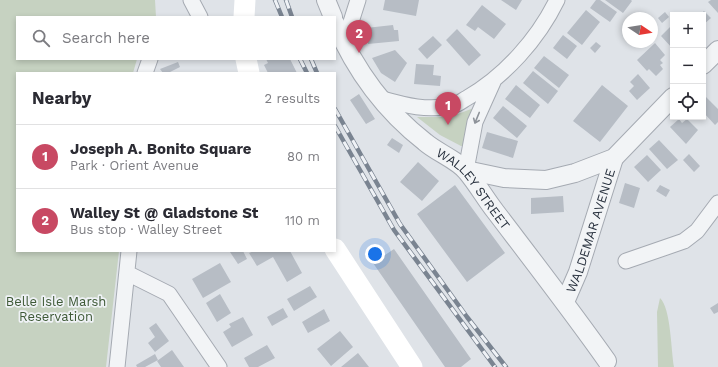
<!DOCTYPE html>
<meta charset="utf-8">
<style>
body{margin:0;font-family:"Work Sans",sans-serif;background:#f2f2f3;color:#2b2b33}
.controls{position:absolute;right:12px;top:12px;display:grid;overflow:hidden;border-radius:0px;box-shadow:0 2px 6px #0003}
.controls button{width:36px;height:36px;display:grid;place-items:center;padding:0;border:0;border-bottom:1px solid #e1e1e2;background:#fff;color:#2b2b33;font:20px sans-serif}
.compass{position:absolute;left:622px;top:12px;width:36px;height:36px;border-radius:50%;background:#fff;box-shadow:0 2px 6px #0003;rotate:102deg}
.you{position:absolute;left:375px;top:254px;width:14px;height:14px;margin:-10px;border:3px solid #fff;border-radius:50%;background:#1a73e8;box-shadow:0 0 0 6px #1a73e833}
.badge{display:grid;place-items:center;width:26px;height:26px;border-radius:50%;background:#c84963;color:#fff;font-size:13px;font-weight:700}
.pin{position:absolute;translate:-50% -33px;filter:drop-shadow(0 1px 2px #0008)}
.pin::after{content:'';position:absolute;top:21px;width:14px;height:12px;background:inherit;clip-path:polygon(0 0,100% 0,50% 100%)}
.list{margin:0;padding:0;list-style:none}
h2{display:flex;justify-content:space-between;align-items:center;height:52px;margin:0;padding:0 16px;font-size:17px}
h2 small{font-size:13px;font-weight:400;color:#7c7c81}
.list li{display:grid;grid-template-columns:26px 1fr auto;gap:12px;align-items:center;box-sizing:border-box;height:64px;padding:0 16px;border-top:1px solid #e1e1e2}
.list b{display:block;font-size:15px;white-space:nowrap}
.list p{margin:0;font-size:13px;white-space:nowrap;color:#7c7c81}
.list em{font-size:13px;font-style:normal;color:#7c7c81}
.icon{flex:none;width:22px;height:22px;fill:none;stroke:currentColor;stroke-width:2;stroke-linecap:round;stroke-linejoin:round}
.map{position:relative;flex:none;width:718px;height:367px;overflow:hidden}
.search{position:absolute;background:#fff;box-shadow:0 2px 6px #0003;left:16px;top:16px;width:320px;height:44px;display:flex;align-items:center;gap:10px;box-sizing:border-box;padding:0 14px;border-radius:0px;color:#7c7c81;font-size:15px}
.panel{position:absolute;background:#fff;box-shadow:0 2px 6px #0003;left:16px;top:72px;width:320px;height:180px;border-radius:0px}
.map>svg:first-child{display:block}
.green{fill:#c6d2c1}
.building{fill:#b7bdc5}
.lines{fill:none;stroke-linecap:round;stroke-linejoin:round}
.minor-casing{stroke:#a5aab2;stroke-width:17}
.tertiary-casing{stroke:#a5aab2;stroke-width:20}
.minor{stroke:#f2f4f6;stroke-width:15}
.tertiary{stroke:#f2f4f6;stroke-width:18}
.secondary{stroke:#fff;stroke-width:21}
.rail-casing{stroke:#7a8491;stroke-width:4.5}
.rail{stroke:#eff2f6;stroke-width:3;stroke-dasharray:9;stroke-linecap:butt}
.oneway{stroke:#8e939a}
.labels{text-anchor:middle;stroke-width:3.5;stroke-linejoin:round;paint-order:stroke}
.street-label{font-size:13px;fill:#29323f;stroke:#eff2f6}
.park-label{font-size:13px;fill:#3f5a37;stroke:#eff2f6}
</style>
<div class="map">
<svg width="718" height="367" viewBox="0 0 718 367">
<rect width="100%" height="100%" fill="#dfe3e8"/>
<path class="green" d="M0,0H155L156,17H17V59H137L133,73H17V251H119L106,367H0Z
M471,109L473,110L464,146H461L440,135L417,117H450Z
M660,298C671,308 671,351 674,367H658L657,312Z"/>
<path class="building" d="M385,0H419L416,16L383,10Z
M501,0H522L516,10Z
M596,0H600L617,12L610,22L590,8Z
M605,0H631L632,1L623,13Z
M711,0H718V13L708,2Z
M482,5L506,24L494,39L478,27L475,31L466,25Z
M586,10L600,22L582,45L567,33Z
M704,11L711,18L703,25V15H699Z
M665,12L669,17L662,23L658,18Z
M673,24V49L661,36Z
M393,25L394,30H398L399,41L368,44L366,28Z
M457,29L481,55L469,66L446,40Z
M563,35L577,46L567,59L553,48Z
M433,36L442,45L427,59L418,49Z
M596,42L601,46L595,53L590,48Z
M655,43L665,55L660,60L663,63L660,65L663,69L656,76L649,69L647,71L637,60Z
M395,50L407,63L395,82L381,73L372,58Z
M544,56L569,75L559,88L534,68Z
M266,59H290L297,73H268L264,65L268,63Z
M178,62L180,67L168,73H163L160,69Z
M416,64L434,65L433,75L441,76L440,86L414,84Z
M533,71L558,91L548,104L523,83Z
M638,74L650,88L637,100L629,91L634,86L630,82Z
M516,85L540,105L530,118L505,99Z
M602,85L628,106L600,142L573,121Z
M359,94L375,119L366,124L350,100Z
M706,97L718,109V122L715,125L703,112V100Z
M503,106L527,126L517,138L493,118Z
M679,119L682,123L687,119L698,130L686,144L670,127Z
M487,132L518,141L513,158L482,148Z
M392,138L403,145L399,153L387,145Z
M659,140L678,160L667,169L649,149Z
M689,154L700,166L694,172L683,160Z
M647,155L661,170L648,182L634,167Z
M418,162L439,181L422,201L400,182Z
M625,183L640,188L634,208L619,203Z
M455,185L505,253L467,282L417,214Z
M660,185L670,190L666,197L656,191Z
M563,196L564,212L531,214V198Z
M394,249L471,359L461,367H445L373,263Z
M243,251L247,259L238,264L230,252Z
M254,251H290L302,273L287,282L273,257L257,266L249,253Z
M220,263L231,282L203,298L192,279Z
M310,286L317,297L294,311L287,299Z
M220,294L231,313L217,322L206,303Z
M718,303V312L714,314L710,308Z
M283,308L288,317L272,326L267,317Z
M324,309L330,321L308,333L302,322Z
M243,317L253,335L232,347L223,332L231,327L229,324Z
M156,323L169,341L155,352L148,343L155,337L149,328Z
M340,331L353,347L331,366L317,349Z
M267,345L275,358L258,367H249L244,358Z
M172,350L184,367H161L157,361Z
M358,353L369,367H341Z
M155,354L158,360L145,367H137L136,365Z"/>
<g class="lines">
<defs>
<path id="minor" d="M191,0L200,17
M344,44L358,0
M145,73L150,59
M379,98C404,105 428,112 454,105C459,104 463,100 467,98C505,76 538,39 557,0
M466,170L475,122L493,82
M626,261L684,241L697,231L718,203
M127,273L169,294L219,367
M117,367L129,251"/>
<g id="tertiary">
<path d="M326,0L333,17"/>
<path id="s1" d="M335,23C355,70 384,110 425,142C436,152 458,160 467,172C477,184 485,198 495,211C533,261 571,310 607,361"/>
<path d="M703,65L718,50"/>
<path d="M466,170L504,178L546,180L575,173L614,158L673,97"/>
<path id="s2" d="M565,302L578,272L614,158"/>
</g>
</defs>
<use href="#minor" class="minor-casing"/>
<use href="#tertiary" class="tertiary-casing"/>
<use href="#minor" class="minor"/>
<use href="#tertiary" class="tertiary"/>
<path class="secondary" d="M244,17L245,0
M246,59L249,73
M335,249L412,367"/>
<defs>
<path id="rail" d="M275,0L282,17
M286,0L292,17
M300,59L307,73
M311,59L317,73
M335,109L400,224L467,317L506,367
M335,126L394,230L495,367"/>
</defs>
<use href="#rail" class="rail-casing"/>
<use href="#rail" class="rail"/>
</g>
<defs><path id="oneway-shaft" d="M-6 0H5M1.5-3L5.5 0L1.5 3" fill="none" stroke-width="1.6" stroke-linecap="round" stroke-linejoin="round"/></defs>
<use class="oneway" href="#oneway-shaft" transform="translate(477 118) rotate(112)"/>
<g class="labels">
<g class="street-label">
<text dy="5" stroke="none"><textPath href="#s1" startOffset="219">WALLEY STREET</textPath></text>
<text dy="5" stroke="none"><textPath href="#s2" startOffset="76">WALDEMAR AVENUE</textPath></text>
</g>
<g class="park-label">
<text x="56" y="306">Belle Isle Marsh<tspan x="56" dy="15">Reservation</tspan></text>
</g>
</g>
</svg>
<div class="controls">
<button>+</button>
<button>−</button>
<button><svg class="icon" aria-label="locate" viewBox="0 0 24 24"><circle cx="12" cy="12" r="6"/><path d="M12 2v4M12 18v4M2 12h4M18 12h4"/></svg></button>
</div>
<svg class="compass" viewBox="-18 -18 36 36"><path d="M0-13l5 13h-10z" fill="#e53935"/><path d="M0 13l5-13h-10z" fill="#7c7c81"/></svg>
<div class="you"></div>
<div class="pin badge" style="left:448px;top:125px">1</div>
<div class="pin badge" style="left:359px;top:53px">2</div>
<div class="search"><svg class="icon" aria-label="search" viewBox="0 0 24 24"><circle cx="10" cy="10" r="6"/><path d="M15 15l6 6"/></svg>Search here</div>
<section class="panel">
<h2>Nearby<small>2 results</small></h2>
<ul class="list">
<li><span class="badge">1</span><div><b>Joseph A. Bonito Square</b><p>Park · Orient Avenue</p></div><em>80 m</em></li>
<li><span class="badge">2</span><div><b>Walley St @ Gladstone St</b><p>Bus stop · Walley Street</p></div><em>110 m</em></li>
</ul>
</section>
</div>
